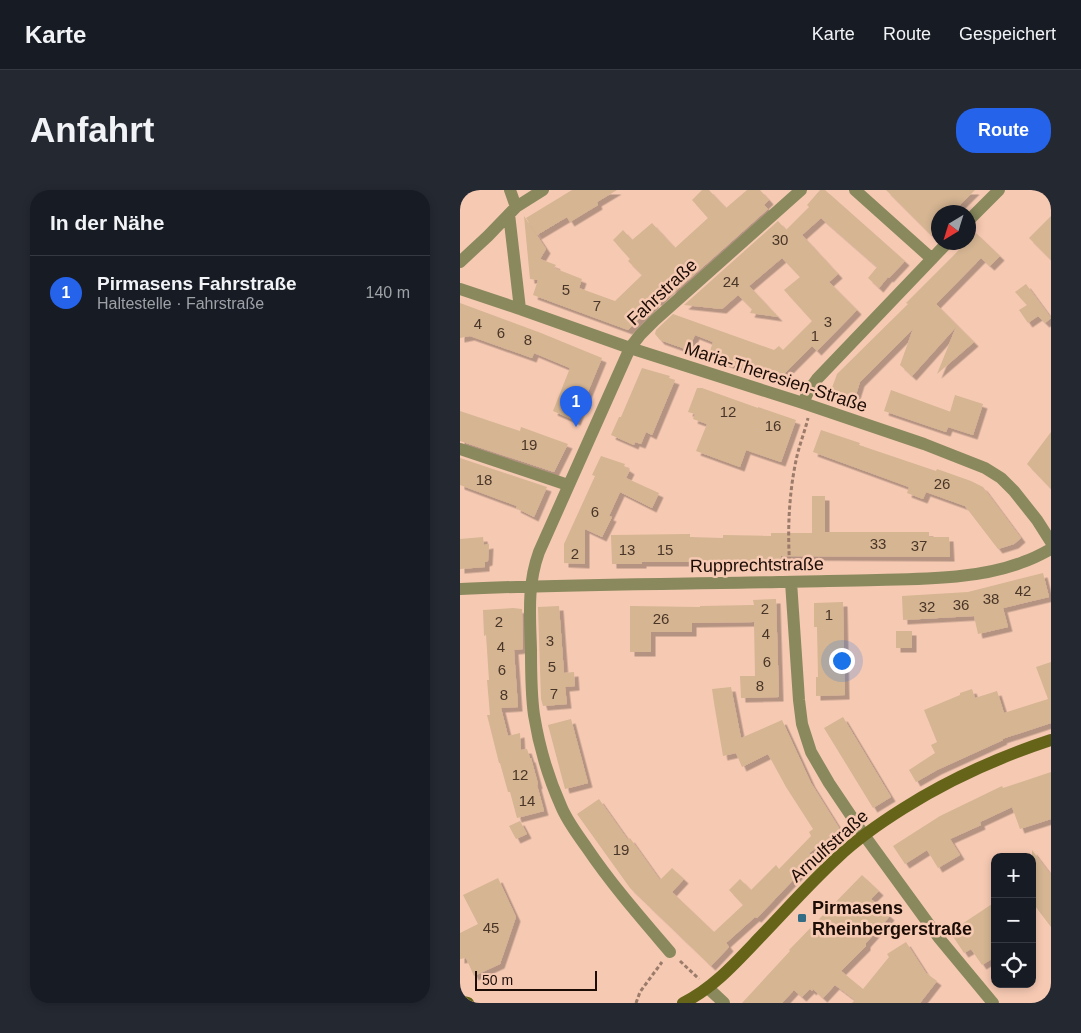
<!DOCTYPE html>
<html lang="de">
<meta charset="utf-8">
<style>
body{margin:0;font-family:Helvetica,sans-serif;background:#242831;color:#f1f3f6}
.controls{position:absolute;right:15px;bottom:15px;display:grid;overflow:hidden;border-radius:10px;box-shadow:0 2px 8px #0003}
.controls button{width:45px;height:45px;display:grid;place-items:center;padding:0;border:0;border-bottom:1px solid #363941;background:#171b24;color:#f1f3f6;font:25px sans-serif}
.compass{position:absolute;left:471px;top:15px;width:45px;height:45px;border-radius:50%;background:#171b24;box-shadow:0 2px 8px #0003;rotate:218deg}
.scale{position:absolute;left:15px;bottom:12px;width:122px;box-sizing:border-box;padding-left:5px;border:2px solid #1b0c05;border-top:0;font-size:14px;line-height:18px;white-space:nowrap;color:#1b0c05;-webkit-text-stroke:4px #f6c9b2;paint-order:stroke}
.you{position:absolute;left:381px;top:470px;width:18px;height:18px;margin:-12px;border:4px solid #fff;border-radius:50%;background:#1a73e8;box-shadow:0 0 0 8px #1a73e833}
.badge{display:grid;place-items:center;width:32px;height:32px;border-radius:50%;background:#2563eb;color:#fff;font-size:16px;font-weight:700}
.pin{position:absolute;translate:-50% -41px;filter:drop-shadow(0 1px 2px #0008)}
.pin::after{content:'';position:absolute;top:26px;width:18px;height:15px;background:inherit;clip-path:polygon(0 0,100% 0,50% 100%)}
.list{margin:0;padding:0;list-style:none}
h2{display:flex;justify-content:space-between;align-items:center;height:65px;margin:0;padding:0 20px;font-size:21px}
h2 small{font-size:16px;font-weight:400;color:#9ea1a6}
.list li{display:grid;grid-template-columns:32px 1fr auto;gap:15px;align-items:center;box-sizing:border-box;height:75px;padding:0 20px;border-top:1px solid #363941}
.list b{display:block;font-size:19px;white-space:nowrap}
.list p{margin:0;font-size:16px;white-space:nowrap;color:#9ea1a6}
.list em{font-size:16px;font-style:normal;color:#9ea1a6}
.icon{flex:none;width:28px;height:28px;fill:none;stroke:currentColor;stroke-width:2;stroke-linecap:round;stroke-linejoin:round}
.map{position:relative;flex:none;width:591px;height:813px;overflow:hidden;border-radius:20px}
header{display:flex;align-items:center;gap:30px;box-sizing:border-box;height:70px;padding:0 25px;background:#171b24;border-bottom:1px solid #363941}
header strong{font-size:24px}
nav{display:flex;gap:28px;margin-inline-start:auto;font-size:18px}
.intro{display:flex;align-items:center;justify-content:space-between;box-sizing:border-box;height:120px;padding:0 30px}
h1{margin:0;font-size:35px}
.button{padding:12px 22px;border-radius:20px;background:#2563eb;color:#fff;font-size:18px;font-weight:700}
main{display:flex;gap:30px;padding:0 30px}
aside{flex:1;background:#171b24;border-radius:20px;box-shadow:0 2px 8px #0003}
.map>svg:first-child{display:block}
.building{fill:#d5b592;filter:url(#shadow)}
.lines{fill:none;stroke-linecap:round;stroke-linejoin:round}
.path{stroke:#9b7b6a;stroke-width:3;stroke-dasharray:4 2.5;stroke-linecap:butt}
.street{stroke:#89895d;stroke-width:12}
.secondary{stroke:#656419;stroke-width:12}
.poi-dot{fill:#326c85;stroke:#f6c9b2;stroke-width:2}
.labels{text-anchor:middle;stroke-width:5;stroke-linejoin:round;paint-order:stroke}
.number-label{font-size:15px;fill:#4a3628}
.street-label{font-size:18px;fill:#1b0c05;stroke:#f6c9b2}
.poi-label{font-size:18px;font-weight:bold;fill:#1b0c05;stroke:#f6c9b2;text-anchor:start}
</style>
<header>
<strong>Karte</strong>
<nav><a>Karte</a><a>Route</a><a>Gespeichert</a></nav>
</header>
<div class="intro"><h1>Anfahrt</h1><a class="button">Route</a></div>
<main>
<aside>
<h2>In der Nähe<small></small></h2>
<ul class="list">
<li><span class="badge">1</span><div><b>Pirmasens Fahrstraße</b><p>Haltestelle · Fahrstraße</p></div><em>140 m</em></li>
</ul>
</aside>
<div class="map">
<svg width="591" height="813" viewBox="0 0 591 813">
<defs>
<filter id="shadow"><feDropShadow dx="4.5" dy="4.5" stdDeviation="0" flood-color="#0004"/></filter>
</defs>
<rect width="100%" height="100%" fill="#f6c9b2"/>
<path class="building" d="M112,0H157L137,12L138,15L110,32L107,27L77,45L66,28Z
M242,0H249L266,18L287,0H300L309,10L304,15L308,19L208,108L212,97L198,111H195L194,114L168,140L73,105L78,90L70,89L64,26L86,59L80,69L96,75L94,78L122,89L119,98L155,111L182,85L168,71L170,69L153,50L163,40L172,50L192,33L215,58L248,28L232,10Z
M360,0H365L445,71L429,88L428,87L419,98L408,88L417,77L361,28L342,45L378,84L369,92L397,120L357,161L352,156L318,190L248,167L253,152L235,145L228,160L200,150L195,144L196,140L213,124L314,160L319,156L323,160L352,131L324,100L340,87L322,68L289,96L318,127L290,123L292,119L278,105L262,119L224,115L318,31L326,40L349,17L347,15Z
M426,0H515L493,22H478V37L471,45Z
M591,26V70L569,48Z
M516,43L540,66L530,76L521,68L476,114L514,152L477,184L496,137L452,186L440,175L453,139L400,192L394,211L370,203L377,184L448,114L446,113L495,64L506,52H508V50Z
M566,94L591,128L585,133L578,126L568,133L559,120L567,115L555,102Z
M0,113L81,143L142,168L116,231L93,221L110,178L74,163L72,168L10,146L0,148Z
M182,178L210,186L209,188L215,190L192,245L186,242L181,254L175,252L174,255L151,245L159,227H161Z
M237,198H242L298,218V217L336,230L321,272L286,260L280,277L236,261L247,234L233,229L235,224L228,222Z
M431,200L491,222H490L495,205L523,214L513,245L488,237L486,242L424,221Z
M0,221L60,241L61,237L108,254L94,282L0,251Z
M361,240L400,253L399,255L476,281L477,279L511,291L523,297L561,348L554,354L538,359L505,316L466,302L463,309L447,303L449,297L353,262Z
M591,242V299L567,274Z
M141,266L165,274L164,276L170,280L166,288L199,303L192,318L160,302L149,326L152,327L142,347L125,339V374L104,373V354L135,286L132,285Z
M0,268L87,297L74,327L56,318L57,316L0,295Z
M352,306H365V342H469V347H489L490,367L321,366V369H311V372H182V374H152L151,345L230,344V347L263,348V345L311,346V343H352Z
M23,347L24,355L29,354L28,371L25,372V377L0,379V349Z
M583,383L589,407L543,418L548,437L518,444L514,426L443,430L442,406L508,402Z
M316,409L319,507L281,508L280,486H295L294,432L232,433V442H191V462H170V416L240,417V416L294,415L293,410Z
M383,412L385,505L356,506V487H358L357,437H354V413Z
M99,416L104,483L114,482L115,496L105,497L107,514L83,516L81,509L78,417Z
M53,418L62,419L63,459L54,460L58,517L41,518L48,546L60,543L61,560L67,559L70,568H71L78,594L77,595L84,621L57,628L50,602H48L40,573H39L27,525H30L27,490H29L26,445L24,446L23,420Z
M436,441H452V458H436Z
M591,472V533L542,549L543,550L477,580L456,592L449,580L475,563L471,555L477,552L464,520L500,505V503L512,499L515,508L537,501L544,523L588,509L576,477Z
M271,497L281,548L322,530L351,593L381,641L349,663L354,668L297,728L295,727L266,753L269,757L251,776L170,698L117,624L139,609L168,650L170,648L200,690L212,678L224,689L212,702L254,742L283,715L269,700L280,689L291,700L316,675L319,679L351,646L349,642L353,639L326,597L308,564L282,577L276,563L263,566L254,513L252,499Z
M383,527L431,607L413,618L364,538Z
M111,529L128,593L105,599L88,535Z
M591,582V629L560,639L552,617L520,632L521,635L490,649L500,665L478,678L467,660L445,674L433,656L480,626L542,596L543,598Z
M60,631L67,644L56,649L49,636Z
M572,660L591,685V737L572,712Z
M402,685L419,701L411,709L430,726L406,753V756L381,781L403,799L429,767L427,764L446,752L466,783L477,791L460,813H392L395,810L375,795L363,808L353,799L352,801L350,799L342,807L334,800L322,813H282L330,761L329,760Z
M38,688L56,727L40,774L14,786L6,768L0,769V743L18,734L3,705Z
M535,712V767L522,775L511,759L504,763L490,742Z"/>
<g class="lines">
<path class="path" d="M330,378C327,341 329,301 337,266C340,253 345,241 348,228
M220,771L239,789
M176,813L180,802L202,772"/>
<path class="street" d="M50,0L56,17
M395,0L472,69
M49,24L60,119
M508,31L539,0
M0,72L28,46L56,17L83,0
M0,99L60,119L170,158L343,213L464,254L525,278L541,288L554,301L577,330L591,352
M343,213L349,200L357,189L488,52
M0,259L108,295
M331,392L339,510L342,534L351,562L369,593L404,645L479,748L533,813
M0,399C106,394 212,394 319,392C351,391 384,391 417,390C464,389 520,389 563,372C573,369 582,364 591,359
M210,762C181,728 152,695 127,658C118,645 107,631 101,616C88,587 79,556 74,525C71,504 71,482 71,460C70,426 67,395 79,362L170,158L180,145L195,130L341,0
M248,798L264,813"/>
<path class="secondary" d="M0,811L8,813
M223,813C255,797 278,770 303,744C327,719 351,692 377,668C397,649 420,633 444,618C490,589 539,567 591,550"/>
</g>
<rect class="poi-dot" x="337" y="723" width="10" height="10" rx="2.5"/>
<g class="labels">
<g class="number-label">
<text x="320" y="55">30</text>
<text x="271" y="97">24</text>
<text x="106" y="105">5</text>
<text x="137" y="121">7</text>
<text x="368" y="137">3</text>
<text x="18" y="139">4</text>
<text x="41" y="148">6</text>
<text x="355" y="151">1</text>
<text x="68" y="155">8</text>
<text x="268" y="227">12</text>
<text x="313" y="241">16</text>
<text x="69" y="260">19</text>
<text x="24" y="295">18</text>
<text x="482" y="299">26</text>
<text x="135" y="327">6</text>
<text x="418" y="359">33</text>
<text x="459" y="361">37</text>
<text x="167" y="365">13</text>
<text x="205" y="365">15</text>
<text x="115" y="369">2</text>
<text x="563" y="406">42</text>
<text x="531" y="414">38</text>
<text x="501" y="420">36</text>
<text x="467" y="422">32</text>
<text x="305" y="424">2</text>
<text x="369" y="430">1</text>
<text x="201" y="434">26</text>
<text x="39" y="437">2</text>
<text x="306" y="449">4</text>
<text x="90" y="456">3</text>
<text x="41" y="462">4</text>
<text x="307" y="477">6</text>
<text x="92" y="482">5</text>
<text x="42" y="485">6</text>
<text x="300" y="501">8</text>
<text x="94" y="509">7</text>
<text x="44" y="510">8</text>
<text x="60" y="590">12</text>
<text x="67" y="616">14</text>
<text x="161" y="665">19</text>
<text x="31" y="743">45</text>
</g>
<g class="street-label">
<text transform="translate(202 102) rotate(-43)" y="6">Fahrstraße</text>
<text transform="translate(316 187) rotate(18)" y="6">Maria-Theresien-Straße</text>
<text transform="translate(297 375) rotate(-1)" y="6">Rupprechtstraße</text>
<text transform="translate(369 656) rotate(-42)" y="6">Arnulfstraße</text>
</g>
<g class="poi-label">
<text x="352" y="724">Pirmasens<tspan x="352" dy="21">Rheinbergerstraße</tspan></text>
</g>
</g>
</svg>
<div class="controls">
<button>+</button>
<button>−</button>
<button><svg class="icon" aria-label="locate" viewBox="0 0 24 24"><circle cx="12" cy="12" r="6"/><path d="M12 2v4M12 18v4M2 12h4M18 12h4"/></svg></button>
</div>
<svg class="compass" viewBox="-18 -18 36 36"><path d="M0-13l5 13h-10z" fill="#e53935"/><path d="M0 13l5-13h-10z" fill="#9ea1a6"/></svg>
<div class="scale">50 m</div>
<div class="you"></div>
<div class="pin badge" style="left:116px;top:237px">1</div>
</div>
</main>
